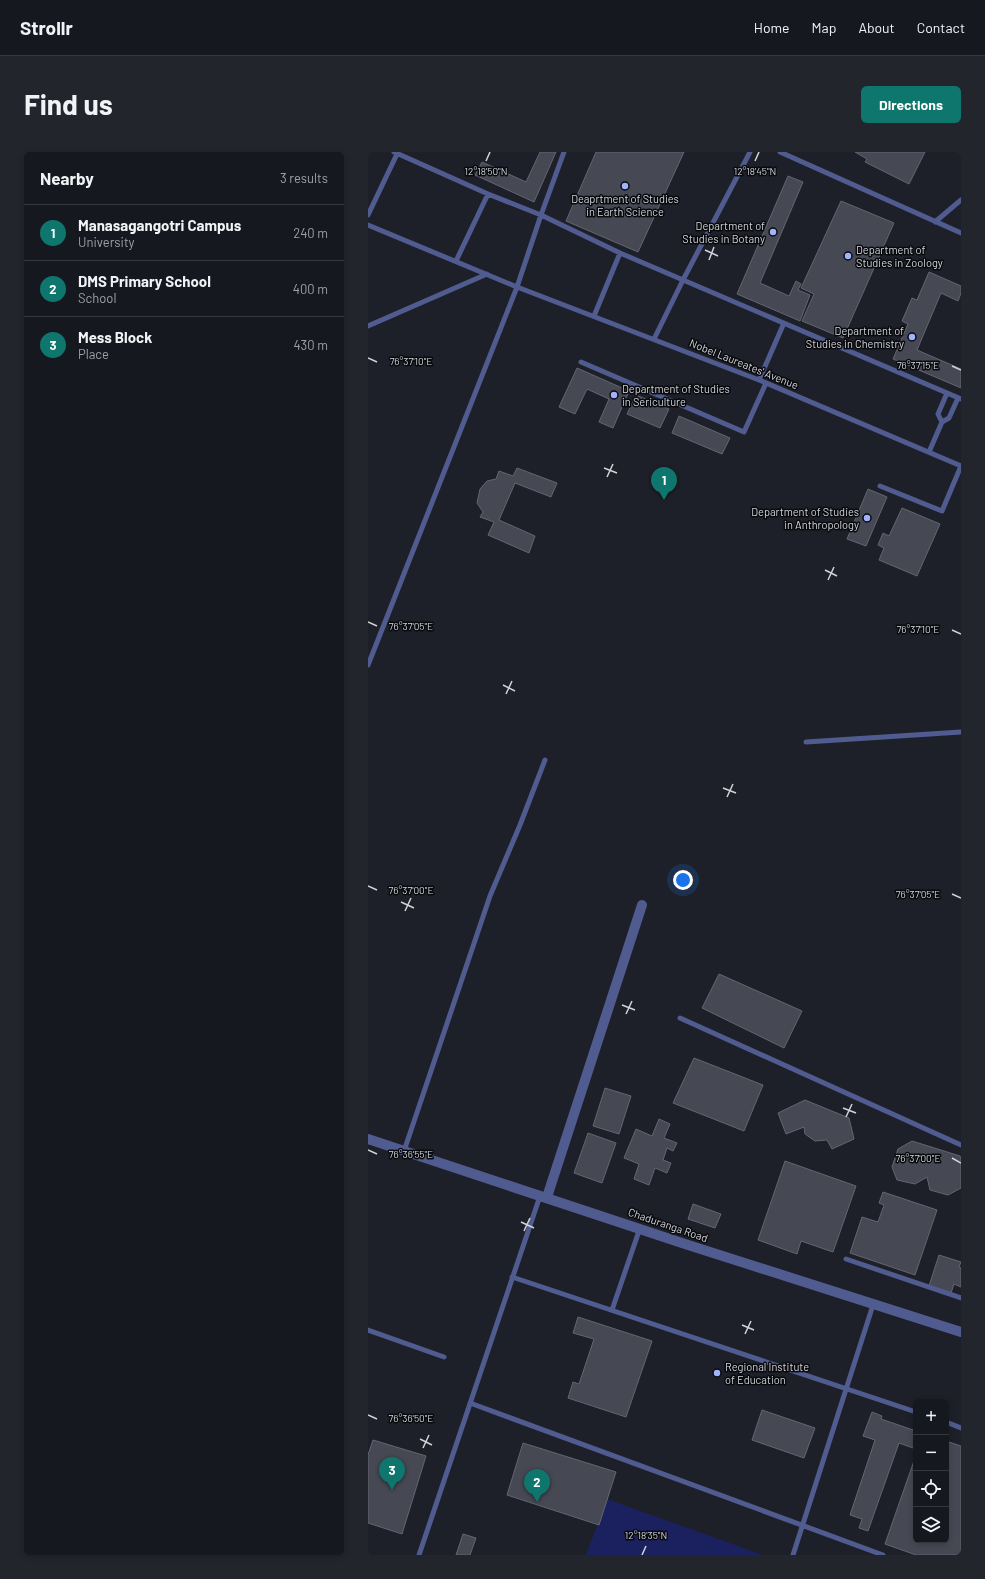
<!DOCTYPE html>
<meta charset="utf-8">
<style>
body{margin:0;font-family:Barlow,sans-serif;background:#23252c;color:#f1f3f6}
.controls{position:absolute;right:12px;bottom:12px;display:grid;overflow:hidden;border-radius:6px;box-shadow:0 2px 6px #0003}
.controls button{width:36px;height:36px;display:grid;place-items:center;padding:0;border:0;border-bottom:1px solid #35373d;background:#16181f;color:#f1f3f6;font:20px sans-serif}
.you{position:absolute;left:315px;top:728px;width:14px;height:14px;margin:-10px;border:3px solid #fff;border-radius:50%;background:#1a73e8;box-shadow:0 0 0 6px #1a73e833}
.badge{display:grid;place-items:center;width:26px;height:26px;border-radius:50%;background:#0f766e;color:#fff;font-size:13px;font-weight:700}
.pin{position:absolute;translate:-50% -33px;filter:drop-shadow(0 1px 2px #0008)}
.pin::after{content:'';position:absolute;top:21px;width:14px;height:12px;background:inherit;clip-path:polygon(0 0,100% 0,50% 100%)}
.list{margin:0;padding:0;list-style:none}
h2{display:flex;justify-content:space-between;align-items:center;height:52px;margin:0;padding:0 16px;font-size:17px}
h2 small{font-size:13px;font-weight:400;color:#9ea0a4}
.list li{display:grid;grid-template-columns:26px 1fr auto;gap:12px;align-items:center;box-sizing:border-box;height:56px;padding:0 16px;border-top:1px solid #35373d}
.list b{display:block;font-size:15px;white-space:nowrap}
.list p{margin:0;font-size:13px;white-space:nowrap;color:#9ea0a4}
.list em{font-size:13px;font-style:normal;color:#9ea0a4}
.icon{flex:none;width:22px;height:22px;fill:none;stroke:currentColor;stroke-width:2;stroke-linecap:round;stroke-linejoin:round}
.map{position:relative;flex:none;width:593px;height:1403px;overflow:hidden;border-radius:6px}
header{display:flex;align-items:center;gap:24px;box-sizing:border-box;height:56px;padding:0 20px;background:#16181f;border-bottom:1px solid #35373d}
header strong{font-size:19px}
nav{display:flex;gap:22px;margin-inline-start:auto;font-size:14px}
.intro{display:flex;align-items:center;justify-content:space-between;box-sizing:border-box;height:96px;padding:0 24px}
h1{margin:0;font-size:28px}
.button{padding:10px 18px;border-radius:6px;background:#0f766e;color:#fff;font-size:14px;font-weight:700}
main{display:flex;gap:24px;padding:0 24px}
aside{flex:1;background:#16181f;border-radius:6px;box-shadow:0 2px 6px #0003}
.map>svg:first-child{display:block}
.green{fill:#1b215f}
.building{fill:#464953;stroke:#636670}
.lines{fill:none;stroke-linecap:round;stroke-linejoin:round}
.service{stroke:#505c8f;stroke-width:5}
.minor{stroke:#505c8f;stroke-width:10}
.tertiary{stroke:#505c8f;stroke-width:10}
.ticks{fill:none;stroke:#d1d3d9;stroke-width:1.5}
.poi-dot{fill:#a0b3fd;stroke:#090a0e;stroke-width:1.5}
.labels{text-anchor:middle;stroke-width:3;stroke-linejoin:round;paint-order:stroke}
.poi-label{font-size:11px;fill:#d1d3d9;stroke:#090a0e;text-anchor:end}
.street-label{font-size:11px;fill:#d1d3d9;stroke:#090a0e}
.ticks-label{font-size:10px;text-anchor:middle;fill:#d1d3d9;stroke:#090a0e;stroke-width:3;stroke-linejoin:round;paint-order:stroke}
</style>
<header>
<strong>Strollr</strong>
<nav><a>Home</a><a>Map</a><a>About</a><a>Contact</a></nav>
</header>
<div class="intro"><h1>Find us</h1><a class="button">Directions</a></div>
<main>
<aside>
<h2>Nearby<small>3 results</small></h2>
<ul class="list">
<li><span class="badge">1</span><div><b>Manasagangotri Campus</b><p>University</p></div><em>240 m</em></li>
<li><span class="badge">2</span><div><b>DMS Primary School</b><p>School</p></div><em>400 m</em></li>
<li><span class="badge">3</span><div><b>Mess Block</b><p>Place</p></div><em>430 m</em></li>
</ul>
</aside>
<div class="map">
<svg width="593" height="1403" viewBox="0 0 593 1403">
<rect width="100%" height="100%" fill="#1e2029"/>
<path class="green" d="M239,1347L395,1403H218Z"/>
<path class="building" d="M172,0H188L166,50L107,23L114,10L158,30Z
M228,0H316L270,100L198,69Z
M487,0H557L541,32L497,10L499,7Z
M420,24L435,30L392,131L421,144L428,129L433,132L430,138L442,143L432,169L369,142Z
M473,49L526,71L475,186L434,169L446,142L433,136Z
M561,120L593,134V141L590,149L573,141L549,198L593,217V236L525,207L540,172L534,169L544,146L549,148Z
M209,216L261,239L245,276L231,270L241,247L219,237L207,262L191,255Z
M268,243L301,257L292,276L259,262Z
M311,264L362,286L354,302L304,281Z
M149,316L189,331L183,345L147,331L131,368L167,384L161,401L120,383L126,370L112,365L115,360L109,351L112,337L119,329L128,327L131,319L145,324Z
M500,337L519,345L498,394L479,387Z
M534,356L572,372L549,424L511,408L516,396L510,393L515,381L521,384Z
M351,822L434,859L416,896L334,856Z
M326,906L395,933L376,979L305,951Z
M237,936L263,944L251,982L225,974Z
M437,948L481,966L486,987L464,997L459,988L447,989L437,982L436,975L418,982L410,961Z
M291,967L302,972L296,986L309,991L305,999L299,996L295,1008L303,1011L299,1021L287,1016L281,1033L266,1027L271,1012L256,1006L268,977L284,984Z
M220,981L248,991L234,1031L206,1021Z
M544,989L592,1004L593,1007V1036L580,1043L562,1038L559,1025L547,1032L529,1028L524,1015L530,997Z
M417,1009L488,1034L465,1100L433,1089L429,1102L390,1088Z
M515,1040L569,1058L547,1123L482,1101L494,1065L510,1070L516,1053L511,1051Z
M325,1052L353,1062L347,1076L320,1067Z
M571,1103L593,1110L591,1115L593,1116V1135L586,1132L583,1141L561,1134Z
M210,1165L284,1189L258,1265L200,1246L205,1230L211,1232L226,1187L205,1181Z
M394,1258L447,1276L436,1306L384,1288Z
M504,1260L514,1264L513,1267L548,1279V1297L531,1291L500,1379L491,1376L494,1367L482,1363L507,1288L495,1284Z
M5,1288L58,1304L34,1382L0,1371V1303Z
M578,1289L593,1294V1403H548L517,1392L548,1303V1388H578Z
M155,1291L248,1320L231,1373L139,1343Z
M95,1382L108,1386L102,1403H88Z"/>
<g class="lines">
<path class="service" d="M26,0L120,42L173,63L252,101L593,247
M412,0L593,81
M0,63L29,2
M567,70L593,48
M0,73L149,135L391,228L593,314L574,359L512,334
M88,109L120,42
M226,164L252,101
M0,174L119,122
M286,187L315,128L382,0
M213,210L376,280L398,231
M391,228L416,171
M574,270L581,266L590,246
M561,300L574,270L570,262L579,241
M0,513L149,135L173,63L196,0
M438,590L593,580
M312,866L593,993
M36,999L122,744L152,673L177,608
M478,1107L593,1146
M144,1125L548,1260
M244,1158L272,1076
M0,1178L76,1205
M102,1251L515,1403
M578,1270L593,1276
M51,1403L172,1044
M425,1403L505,1153"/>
<path class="minor" d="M179,1045L274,753"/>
<path class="tertiary" d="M0,987L317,1092L593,1180"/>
</g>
<path class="ticks" d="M118,9L122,0M387,9L391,0M337,98L350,104M341,108L346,95M0,206L9,210M584,214L593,218M236,316L249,321M239,325L245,312M457,418L469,424M460,428L466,415M0,470L9,474M584,478L593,482M135,533L147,539M138,542L144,529M355,636L368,641M359,645L365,632M0,734L9,738M584,742L593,746M33,750L46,756M37,759L43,746M254,853L267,858M258,862L264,849M475,956L488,961M478,965L484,952M0,998L9,1002M584,1006L593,1011M153,1070L166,1076M156,1079L162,1066M374,1173L386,1178M377,1182L383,1169M0,1263L9,1267M52,1287L64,1293M55,1296L61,1283M274,1403L278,1394"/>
<g class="poi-dot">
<circle cx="257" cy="34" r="4"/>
<circle cx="405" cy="80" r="4"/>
<circle cx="480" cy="104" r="4"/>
<circle cx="544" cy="185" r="4"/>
<circle cx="246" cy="243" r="4"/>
<circle cx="499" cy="366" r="4"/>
<circle cx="349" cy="1221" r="4"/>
</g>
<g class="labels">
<g class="poi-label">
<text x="257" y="51" text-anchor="middle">Deaprtment of Studies<tspan x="257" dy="13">in Earth Science</tspan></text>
<text x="397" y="78">Department of<tspan x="397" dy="13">Studies in Botany</tspan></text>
<text x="488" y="102" text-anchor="start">Department of<tspan x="488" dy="13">Studies in Zoology</tspan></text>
<text x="536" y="183">Department of<tspan x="536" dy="13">Studies in Chemistry</tspan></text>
<text x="254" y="241" text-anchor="start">Department of Studies<tspan x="254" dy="13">in Sericulture</tspan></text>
<text x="491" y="364">Department of Studies<tspan x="491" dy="13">in Anthropology</tspan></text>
<text x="357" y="1219" text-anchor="start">Regional Institute<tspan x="357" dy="13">of Education</tspan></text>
</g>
<g class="street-label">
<text transform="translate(376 212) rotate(22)" y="4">Nobel Laureates' Avenue</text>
<text transform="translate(300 1073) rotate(19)" y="4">Chaduranga Road</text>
</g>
</g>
<g class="ticks-label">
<text x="118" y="23">12°18'50"N</text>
<text x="387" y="23">12°18'45"N</text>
<text x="43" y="213">76°37'10"E</text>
<text x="550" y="217">76°37'15"E</text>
<text x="43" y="478">76°37'05"E</text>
<text x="550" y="481">76°37'10"E</text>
<text x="43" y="742">76°37'00"E</text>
<text x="550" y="746">76°37'05"E</text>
<text x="43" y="1006">76°36'55"E</text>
<text x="550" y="1010">76°37'00"E</text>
<text x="43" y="1270">76°36'50"E</text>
<text x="278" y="1387">12°18'35"N</text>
</g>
</svg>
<div class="controls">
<button>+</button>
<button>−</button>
<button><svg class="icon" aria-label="locate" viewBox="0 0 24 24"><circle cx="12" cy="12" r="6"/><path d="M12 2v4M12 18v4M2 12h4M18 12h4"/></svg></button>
<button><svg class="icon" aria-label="layers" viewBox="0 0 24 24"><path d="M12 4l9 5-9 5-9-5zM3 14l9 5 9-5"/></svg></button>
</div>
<div class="you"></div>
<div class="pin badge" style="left:296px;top:348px">1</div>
<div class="pin badge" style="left:169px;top:1350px">2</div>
<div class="pin badge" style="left:24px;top:1338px">3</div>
</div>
</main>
